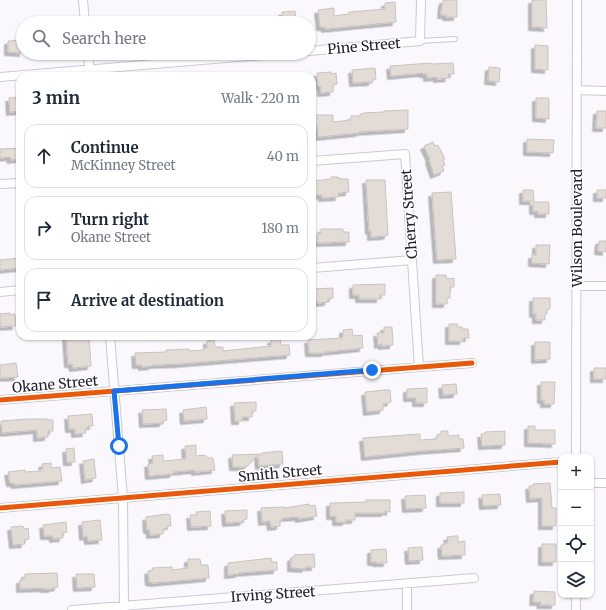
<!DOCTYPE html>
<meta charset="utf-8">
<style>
body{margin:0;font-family:Merriweather,serif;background:#f2f2f3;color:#1f2937}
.controls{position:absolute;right:12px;bottom:12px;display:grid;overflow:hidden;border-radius:8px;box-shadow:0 1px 3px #0004}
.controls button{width:36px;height:36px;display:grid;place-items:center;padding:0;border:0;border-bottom:1px solid #e0e1e3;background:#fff;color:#1f2937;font:20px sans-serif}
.stop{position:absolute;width:12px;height:12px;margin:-9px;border:3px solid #1a73e8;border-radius:50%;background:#fff}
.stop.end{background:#1a73e8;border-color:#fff;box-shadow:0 1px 4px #0008}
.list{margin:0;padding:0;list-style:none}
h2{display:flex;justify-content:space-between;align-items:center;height:52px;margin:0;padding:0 16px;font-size:17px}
h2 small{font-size:13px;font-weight:400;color:#747a83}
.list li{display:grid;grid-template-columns:26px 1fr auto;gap:12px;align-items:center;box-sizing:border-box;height:64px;margin:0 8px 8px;padding:0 8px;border:1px solid #e0e1e3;border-radius:12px}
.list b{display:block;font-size:15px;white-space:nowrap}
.list p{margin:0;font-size:13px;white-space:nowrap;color:#747a83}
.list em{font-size:13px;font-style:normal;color:#747a83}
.icon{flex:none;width:22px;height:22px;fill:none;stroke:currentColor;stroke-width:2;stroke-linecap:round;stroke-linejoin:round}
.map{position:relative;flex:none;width:606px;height:610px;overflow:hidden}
.search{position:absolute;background:#fff;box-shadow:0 1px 3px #0004;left:16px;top:16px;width:300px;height:44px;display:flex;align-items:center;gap:10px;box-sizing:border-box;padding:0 14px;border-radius:22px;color:#747a83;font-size:15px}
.panel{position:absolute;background:#fff;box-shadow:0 1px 3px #0004;left:16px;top:72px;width:300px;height:268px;border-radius:12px}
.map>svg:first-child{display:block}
.building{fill:#e3dbd5;stroke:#c9c3c0;filter:url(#shadow)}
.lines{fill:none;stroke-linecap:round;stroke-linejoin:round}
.service-casing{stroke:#ccc9d2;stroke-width:6}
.minor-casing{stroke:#ccc9d2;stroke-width:10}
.service{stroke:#fefeff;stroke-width:4}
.minor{stroke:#fefeff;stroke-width:8}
.cycleway-casing{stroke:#fff;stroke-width:8}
.cycleway{stroke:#e8590c;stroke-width:5}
.route{stroke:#1a73e8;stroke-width:5}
.labels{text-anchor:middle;stroke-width:3;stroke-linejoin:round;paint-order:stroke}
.street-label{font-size:14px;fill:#25202d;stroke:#fff}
</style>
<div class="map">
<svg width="606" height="610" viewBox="0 0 606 610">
<defs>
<filter id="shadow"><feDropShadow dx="-3.5" dy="3.5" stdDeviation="0" flood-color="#0004"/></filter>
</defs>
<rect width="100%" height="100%" fill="#faf8fd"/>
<path class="building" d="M443,0H457V17H446V15H441L442,3H443Z
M532,0H546L547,28L532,27Z
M395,2L396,22L325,29V27H320L318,10L334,8V16L349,14V12L385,9V3Z
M295,11L296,23H283L282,12Z
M23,40V53L8,52V41Z
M535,45L548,46V70L535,69Z
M431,63L432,64L453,63L454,74H448L449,78L437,79V77L427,78V74H423L422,73L391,76L390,66Z
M489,67L500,68L499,82L488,81Z
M375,68L376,79L372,80V82L353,83L352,70Z
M331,72V74L336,73L337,84L333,85V92L321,93V86H318L317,73Z
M20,97V111L10,112L9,98Z
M536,98H549V119L536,118Z
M408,110V129L359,132V133L318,137L317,125H315L314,115H333V122L351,120V116H360V114H363V113L384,112V111Z
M597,111H606V128H596Z
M527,139L554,140L553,153L527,152Z
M433,142L435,146L438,145L445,159L443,160L445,165L442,166L444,171L434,175L429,160L430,159L424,146Z
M20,148V159L11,160L10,157L0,158V149Z
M331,177H338V179L341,178V179H348L349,192L338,193L339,197L322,198V195L312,196V181L331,179Z
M366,180H385L388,235L386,236L371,237V230L369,231Z
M523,190H533L534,201H523Z
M597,190H606V198H597Z
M451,192L456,259L437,260L432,193Z
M533,202H549V214H538V211H533Z
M321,229H343V232H349V242L317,243V234H321Z
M599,241H606V252L598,251Z
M536,245H550L549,264L532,263V255H536Z
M20,258V268L0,270V260Z
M436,275H446L447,279L454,278V287H450V298H447V304H436Z
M385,284V295H380V299H359V295H353V285Z
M333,288V298L328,299V302L317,303V301L312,302V289Z
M533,298H550V309H547V314H545V320H536V314H533Z
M10,313L9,315L15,314L16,326L0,327V314Z
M449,324H457L458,327H462V329H468L469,338H463V341H449Z
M384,327H392L393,345L382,346V344L378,345L377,333H384Z
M352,329L353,336L362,335L363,348L325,352V353H309L308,340L342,338V337L343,336V330Z
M66,336H89L91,366L73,368L72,364H68Z
M280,339L281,345H289L290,355L179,364L152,365V366L142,367V365H136L135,353L166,352V350L189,349V351L204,350L203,348H207V341L214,340L215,347H223V351L271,346V340Z
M535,342H550V359L535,360Z
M16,363L18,377L0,378V365Z
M594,368H606V379H594Z
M541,382H555L554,404H544V400H541Z
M456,384L457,394L443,395L442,385Z
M427,388V403H416V398H407V389Z
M385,390H390L391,402L383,404V410L367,412L365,392Z
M256,402V411H252V417H242V421H235L234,403Z
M206,407L207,419L184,421L183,410Z
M166,409L167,420L163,421V423L143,424L142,410Z
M92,414L93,426H88V428L85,429L86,433L75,434V429H69L68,416Z
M29,419H47V420H53V431H48V437L37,438V430L2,433L1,421Z
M528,426H535V430H555V444L528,443Z
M441,431H448V436L459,435V439H463L464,448L421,451L365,457L363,438L420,434V440L437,439V435H441Z
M505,431V445L482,446L481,434H485V432Z
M196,445V456L205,455L207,458H213L215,470L195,472V470L173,472V474L149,476L148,464L153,463L152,456L163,455V461L186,459L185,446Z
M74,448L75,462H67L66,449Z
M282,451L283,464L259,466L258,455L246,467H233L232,455L262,454V453Z
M94,459L96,478L85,480L83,461Z
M51,463V468L60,467L62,481L15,485L14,483H10L8,472L25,470V472L41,471V469H43L42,464Z
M550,483L552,508H556V526H542V498L530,499L529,486H533V484Z
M464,492V503H440V493Z
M500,494L501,505L483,506L482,495Z
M425,495L426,508L406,509L405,496Z
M366,500H390V512L385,511V513H355V520H346V522H336V516H330V503L366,502Z
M309,504V506L315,505L317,516L299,519V517L282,518V521H280V526L271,527L270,521L262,522L261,508L285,507V508Z
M247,510V519L243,520V522L226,523L225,511Z
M210,511L211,526L191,527L190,515H197L196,512Z
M166,514L170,515L171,526H167V528L163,529V534L150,535V530H147L146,517Z
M100,520L102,540L88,541L87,536L83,537L82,522Z
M66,522L67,532L62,533L63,538L53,539V536H44L43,525Z
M23,526L24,529L28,528L29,539L24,540L25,544L13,545L11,527Z
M454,536H458V542L465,541V555L442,556L441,545H444V543H448L447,537Z
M542,544H556V562H542Z
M422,547L423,560L409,561L408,548Z
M386,549L387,563H376V562H371V550Z
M314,554L315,567H306L305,569L291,568V558L294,557V555Z
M271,558L272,562H277V570L238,573L239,574L228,575V563Z
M188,559H200L201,565H208L209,578L154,583L149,582L148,571L153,570L152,568L172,567V570L188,568Z
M57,573L58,587L52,588V589H44V588L20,589V580H23V578H25V574Z
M76,574H94L95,587L77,588Z
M534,591L555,592V605H540L541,602H533Z"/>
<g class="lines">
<defs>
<path id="service" d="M420,41L455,39"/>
<path id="minor" d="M83,0L85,23
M309,51L420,41L421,0
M88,53L90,76
M0,77L287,53
M577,90L606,91
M312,161L405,154L419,367
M0,184L20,183
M312,268L412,260
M576,286H606
M0,292L20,290
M110,336L123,498L124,610
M0,400L472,363
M576,457L577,0
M591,483H606
M0,508L561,462
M72,610L474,578
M407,610V584
M576,610V595"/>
</defs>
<use href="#service" class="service-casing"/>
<use href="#minor" class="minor-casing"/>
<use href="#service" class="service"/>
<use href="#minor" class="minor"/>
<defs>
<path id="cycleway" d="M0,400L472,363
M0,508L561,462"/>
</defs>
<use href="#cycleway" class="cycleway-casing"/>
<use href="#cycleway" class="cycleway"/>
</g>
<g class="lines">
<path class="route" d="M119,446L114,391L372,370"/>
</g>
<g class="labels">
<g class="street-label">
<text transform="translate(364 46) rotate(-5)" y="5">Pine Street</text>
<text transform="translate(409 214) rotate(-94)" y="5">Cherry Street</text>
<text transform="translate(577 228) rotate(-90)" y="5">Wilson Boulevard</text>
<text transform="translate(55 384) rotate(-5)" y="5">Okane Street</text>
<text transform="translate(280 473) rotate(-5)" y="5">Smith Street</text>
<text transform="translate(273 594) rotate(-4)" y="5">Irving Street</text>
</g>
</g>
</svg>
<div class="controls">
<button>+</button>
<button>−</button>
<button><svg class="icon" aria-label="locate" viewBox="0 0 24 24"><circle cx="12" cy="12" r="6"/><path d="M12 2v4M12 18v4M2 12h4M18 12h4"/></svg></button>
<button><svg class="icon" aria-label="layers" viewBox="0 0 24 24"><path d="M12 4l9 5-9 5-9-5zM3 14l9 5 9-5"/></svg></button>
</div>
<div class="stop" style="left:119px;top:446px"></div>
<div class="stop end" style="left:372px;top:370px"></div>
<div class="search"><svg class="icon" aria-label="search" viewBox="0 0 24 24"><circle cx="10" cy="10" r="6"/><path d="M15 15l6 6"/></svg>Search here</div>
<section class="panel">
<h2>3 min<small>Walk · 220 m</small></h2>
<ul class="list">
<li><svg class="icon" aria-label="ahead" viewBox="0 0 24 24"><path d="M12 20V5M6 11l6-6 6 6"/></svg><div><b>Continue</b><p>McKinney Street</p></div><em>40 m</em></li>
<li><svg class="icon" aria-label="right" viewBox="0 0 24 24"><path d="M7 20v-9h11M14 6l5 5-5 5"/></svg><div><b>Turn right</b><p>Okane Street</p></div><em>180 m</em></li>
<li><svg class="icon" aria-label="arrive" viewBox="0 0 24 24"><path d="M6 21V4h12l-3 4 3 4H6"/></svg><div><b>Arrive at destination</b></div></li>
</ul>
</section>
</div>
